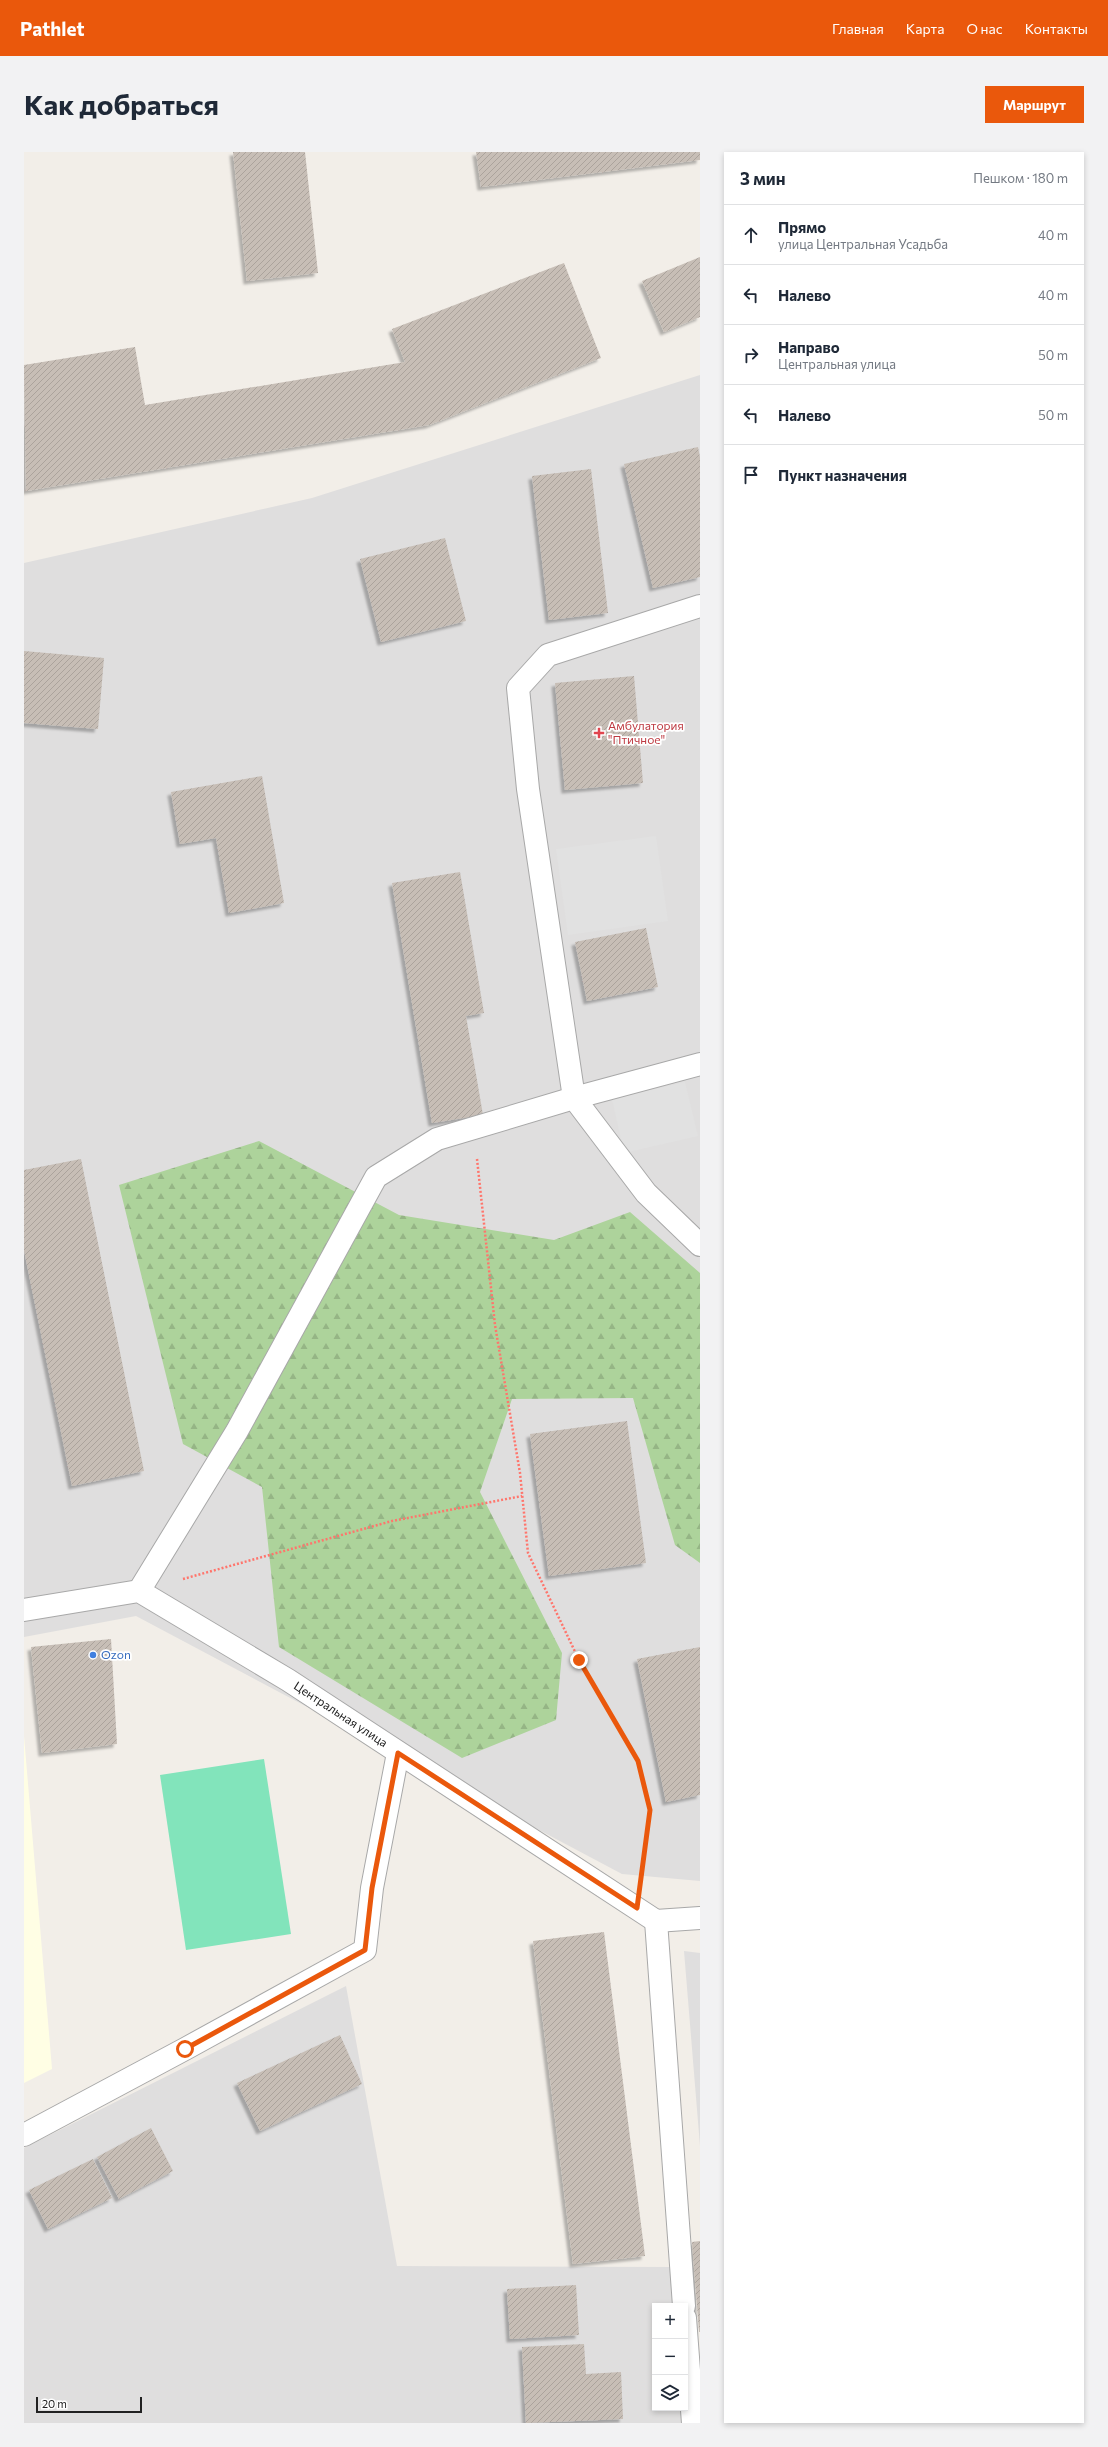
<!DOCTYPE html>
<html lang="ru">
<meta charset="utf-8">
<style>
body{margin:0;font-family:Commissioner,sans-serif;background:#f2f2f3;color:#1f2937}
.controls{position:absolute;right:12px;bottom:12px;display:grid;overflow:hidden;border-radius:0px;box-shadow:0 2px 6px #0003}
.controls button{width:36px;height:36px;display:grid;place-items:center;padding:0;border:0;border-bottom:1px solid #e0e1e3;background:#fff;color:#1f2937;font:20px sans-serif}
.scale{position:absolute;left:12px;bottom:10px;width:106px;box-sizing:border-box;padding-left:4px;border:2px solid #212121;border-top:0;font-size:11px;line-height:14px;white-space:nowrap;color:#212121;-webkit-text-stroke:3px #fff;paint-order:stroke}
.stop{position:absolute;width:12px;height:12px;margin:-9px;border:3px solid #ea580c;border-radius:50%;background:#fff}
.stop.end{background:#ea580c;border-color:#fff;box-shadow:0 1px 4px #0008}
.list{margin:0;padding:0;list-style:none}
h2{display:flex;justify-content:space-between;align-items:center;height:52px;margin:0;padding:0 16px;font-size:17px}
h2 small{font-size:13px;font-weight:400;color:#747a83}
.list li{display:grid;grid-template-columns:26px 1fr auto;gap:12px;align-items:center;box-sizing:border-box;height:60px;padding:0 16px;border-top:1px solid #e0e1e3}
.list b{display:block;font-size:15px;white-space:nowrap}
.list p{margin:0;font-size:13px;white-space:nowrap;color:#747a83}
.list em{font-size:13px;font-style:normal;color:#747a83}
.icon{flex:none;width:22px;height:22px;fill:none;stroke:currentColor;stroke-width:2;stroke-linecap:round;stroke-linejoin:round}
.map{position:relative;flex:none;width:676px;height:2271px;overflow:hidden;border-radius:0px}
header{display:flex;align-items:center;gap:24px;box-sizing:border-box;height:56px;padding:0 20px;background:#ea580c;color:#fff}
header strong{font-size:19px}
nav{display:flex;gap:22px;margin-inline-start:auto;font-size:14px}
.intro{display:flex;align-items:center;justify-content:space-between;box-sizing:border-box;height:96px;padding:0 24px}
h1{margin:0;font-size:28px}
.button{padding:10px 18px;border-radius:0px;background:#ea580c;color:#fff;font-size:14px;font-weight:700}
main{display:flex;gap:24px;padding:0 24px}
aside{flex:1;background:#fff;border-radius:0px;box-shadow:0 2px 6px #0003}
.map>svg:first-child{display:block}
.residential{fill:#dfdede}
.education{fill:#fffee4}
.forest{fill:url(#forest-firs)}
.pitch{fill:#82e4bb}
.parking{fill:#e1e1e1}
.building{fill:url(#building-hatch);filter:url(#shadow)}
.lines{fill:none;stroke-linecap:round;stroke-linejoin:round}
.minor-casing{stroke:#a8a8a8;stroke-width:24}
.path{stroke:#ff756c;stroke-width:2.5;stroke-dasharray:2 2;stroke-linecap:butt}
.minor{stroke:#fff;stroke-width:22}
.route{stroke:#ea580c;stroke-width:5}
.health-dot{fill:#e0444e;stroke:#fff;stroke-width:1.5}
.shop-dot{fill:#3f7fe0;stroke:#fff;stroke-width:1.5}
.labels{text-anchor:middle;stroke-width:3.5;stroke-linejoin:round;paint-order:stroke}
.health-label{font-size:12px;fill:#be3a42;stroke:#fff;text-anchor:start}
.shop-label{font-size:12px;fill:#366cbe;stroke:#fff;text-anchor:start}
.street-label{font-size:12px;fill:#212121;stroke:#fff}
</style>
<header>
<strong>Pathlet</strong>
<nav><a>Главная</a><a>Карта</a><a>О нас</a><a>Контакты</a></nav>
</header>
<div class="intro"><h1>Как добраться</h1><a class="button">Маршрут</a></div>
<main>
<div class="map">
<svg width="676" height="2271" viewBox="0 0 676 2271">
<defs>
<pattern id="forest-firs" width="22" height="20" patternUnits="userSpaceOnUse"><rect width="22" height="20" fill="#add39b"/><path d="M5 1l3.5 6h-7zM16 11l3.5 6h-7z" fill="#95b585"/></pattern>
<pattern id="building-hatch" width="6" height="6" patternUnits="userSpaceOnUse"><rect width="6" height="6" fill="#c7beb6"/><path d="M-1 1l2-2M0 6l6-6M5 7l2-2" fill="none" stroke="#aba39c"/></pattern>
<filter id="shadow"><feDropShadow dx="-3.5" dy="3.5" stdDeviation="1" flood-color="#0004"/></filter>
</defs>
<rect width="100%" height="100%" fill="#f2eee8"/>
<path class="residential" d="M676,223V1729L598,1722L112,1464L0,1485V411L288,346Z
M660,1799L676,1801V1994Z
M322,1834L373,2114L650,2115L653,2154H631V2256H661L662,2271H0V1996Z"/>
<path class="education" d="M0,1584L28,1917L0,1931Z"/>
<path class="forest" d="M235,989L375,1063L530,1088L606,1060L676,1121V1411L651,1393L609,1246L488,1247L456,1340L538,1501L532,1568L438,1606L255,1495L238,1335L159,1292L95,1033Z"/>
<path class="pitch" d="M240,1607L267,1782L162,1798L136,1623Z"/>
<path class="parking" d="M632,684L644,769L544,783L532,697Z
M661,930L674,984L600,1001L588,947Z"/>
<path class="building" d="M209,0H281L294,121L223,129Z
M452,0H676V8L457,35Z
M676,105V165L640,180L618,129Z
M540,111L577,206L405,273L2,339L0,213L111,195L121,253L381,210L368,177Z
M674,295L676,305V425L629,436L600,312Z
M567,317L584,461L525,468L508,324Z
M421,386L442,469L357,490L336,407Z
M0,499L80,506L74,577L0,571Z
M610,524L619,631L541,638L531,531Z
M238,624L260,751L205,761L192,686L156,692L147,640Z
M436,720L460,861L442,864L459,963L408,971L368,731Z
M622,776L634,835L563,849L551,790Z
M57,1007L120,1319L48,1334L0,1098V1018Z
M603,1269L622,1411L525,1424L506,1282Z
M87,1487L93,1592L18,1601L7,1495Z
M676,1495V1643L642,1650L613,1507Z
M580,1780L621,2104L549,2112L509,1789Z
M316,1883L338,1932L236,1979L213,1931Z
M127,1976L149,2019L95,2047L73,2005Z
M69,2007L88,2046L24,2077L5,2038Z
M676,2089V2180H675L668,2090Z
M552,2133L555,2183L486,2187L483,2137Z
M560,2192L562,2222L597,2220L599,2267L502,2271L498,2195Z"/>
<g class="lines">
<defs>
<g id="minor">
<path d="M676,454L524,503L494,536L504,637L550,946L676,912"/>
<path d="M115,1439L213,1279L352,1025L413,987L550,946L622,1041L676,1093"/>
<path id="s1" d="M0,1458L115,1439L264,1528L632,1769"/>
<path d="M632,1769L660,2154"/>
<path d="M632,1769L676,1766"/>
<path d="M0,1983L161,1897L341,1798L348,1736L374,1601"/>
<path d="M661,2166L669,2271"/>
</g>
</defs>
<use href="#minor" class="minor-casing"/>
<path class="path" d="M453,1007L471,1173L496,1321L504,1401L555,1508L614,1609L626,1658L617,1722
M159,1427L368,1369L498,1344"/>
<use href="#minor" class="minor"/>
</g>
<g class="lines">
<path class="route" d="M161,1897L341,1798L348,1736L374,1601L613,1756L626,1658L614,1609L555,1508"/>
</g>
<path class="health-dot" d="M573 575h4v4h4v4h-4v4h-4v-4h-4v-4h4z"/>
<circle class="shop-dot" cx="69" cy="1503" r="4"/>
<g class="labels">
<g class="health-label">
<text x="584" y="578">Амбулатория<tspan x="584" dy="14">"Птичное"</tspan></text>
</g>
<g class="shop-label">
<text x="77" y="1507">Ozon</text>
</g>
<g class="street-label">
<text dy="4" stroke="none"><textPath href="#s1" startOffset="353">Центральная улица</textPath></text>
</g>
</g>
</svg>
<div class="controls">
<button>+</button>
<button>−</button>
<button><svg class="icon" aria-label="layers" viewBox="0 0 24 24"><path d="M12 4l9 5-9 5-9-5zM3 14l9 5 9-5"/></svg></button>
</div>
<div class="scale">20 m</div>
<div class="stop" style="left:161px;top:1897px"></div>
<div class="stop end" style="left:555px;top:1508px"></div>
</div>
<aside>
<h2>3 мин<small>Пешком · 180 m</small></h2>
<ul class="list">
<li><svg class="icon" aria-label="ahead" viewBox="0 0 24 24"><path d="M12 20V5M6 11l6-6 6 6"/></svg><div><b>Прямо</b><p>улица Центральная Усадьба</p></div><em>40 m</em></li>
<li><svg class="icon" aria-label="left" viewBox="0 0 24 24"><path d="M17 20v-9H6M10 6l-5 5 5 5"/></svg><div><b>Налево</b></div><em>40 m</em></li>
<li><svg class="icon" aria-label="right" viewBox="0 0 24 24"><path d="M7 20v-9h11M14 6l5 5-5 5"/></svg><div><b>Направо</b><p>Центральная улица</p></div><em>50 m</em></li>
<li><svg class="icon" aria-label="left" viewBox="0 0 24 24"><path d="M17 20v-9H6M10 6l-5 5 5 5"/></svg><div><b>Налево</b></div><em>50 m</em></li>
<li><svg class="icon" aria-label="arrive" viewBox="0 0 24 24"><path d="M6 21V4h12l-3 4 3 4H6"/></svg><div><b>Пункт назначения</b></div></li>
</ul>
</aside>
</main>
